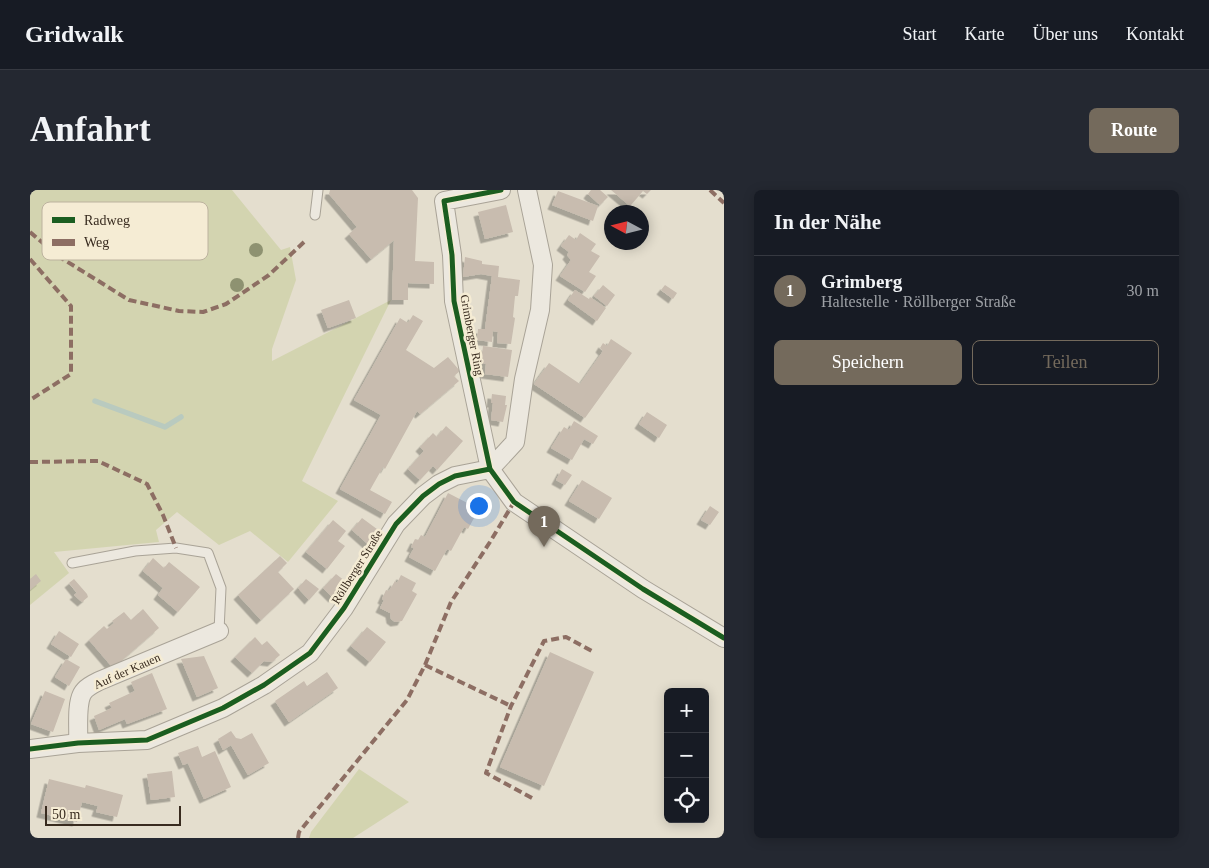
<!DOCTYPE html>
<html lang="de">
<meta charset="utf-8">
<style>
body{margin:0;font-family:Georgia,serif;background:#242831;color:#f1f3f6}
.controls{position:absolute;right:15px;bottom:15px;display:grid;overflow:hidden;border-radius:8px;box-shadow:0 2px 12px #0003}
.controls button{width:45px;height:45px;display:grid;place-items:center;padding:0;border:0;border-bottom:1px solid #363941;background:#171b24;color:#f1f3f6;font:25px sans-serif}
.compass{position:absolute;left:574px;top:15px;width:45px;height:45px;border-radius:50%;background:#171b24;box-shadow:0 2px 12px #0003;rotate:277deg}
.scale{position:absolute;left:15px;bottom:12px;width:136px;box-sizing:border-box;padding-left:5px;border:2px solid #382b1f;border-top:0;font-size:14px;line-height:18px;white-space:nowrap;color:#382b1f;-webkit-text-stroke:4px #f5ecd4;paint-order:stroke}
.you{position:absolute;left:448px;top:315px;width:18px;height:18px;margin:-12px;border:4px solid #fff;border-radius:50%;background:#1a73e8;box-shadow:0 0 0 8px #1a73e833}
.badge{display:grid;place-items:center;width:32px;height:32px;border-radius:50%;background:#746a5c;color:#fff;font-size:16px;font-weight:700}
.pin{position:absolute;translate:-50% -41px;filter:drop-shadow(0 1px 2px #0008)}
.pin::after{content:'';position:absolute;top:26px;width:18px;height:15px;background:inherit;clip-path:polygon(0 0,100% 0,50% 100%)}
.list{margin:0;padding:0;list-style:none}
h2{display:flex;justify-content:space-between;align-items:center;height:65px;margin:0;padding:0 20px;font-size:21px}
h2 small{font-size:16px;font-weight:400;color:#9ea1a6}
.list li{display:grid;grid-template-columns:32px 1fr auto;gap:15px;align-items:center;box-sizing:border-box;height:70px;padding:0 20px;border-top:1px solid #363941}
.list b{display:block;font-size:19px;white-space:nowrap}
.list p{margin:0;font-size:16px;white-space:nowrap;color:#9ea1a6}
.list em{font-size:16px;font-style:normal;color:#9ea1a6}
.actions{display:flex;gap:10px;padding:15px 20px}
.actions a{flex:1;padding:11px 0;border:1px solid #746a5c;border-radius:8px;text-align:center;font-size:18px;color:#746a5c}
.actions .main{background:#746a5c;color:#fff}
.icon{flex:none;width:28px;height:28px;fill:none;stroke:currentColor;stroke-width:2;stroke-linecap:round;stroke-linejoin:round}
.map{position:relative;flex:none;width:694px;height:648px;overflow:hidden;border-radius:8px}
header{display:flex;align-items:center;gap:30px;box-sizing:border-box;height:70px;padding:0 25px;background:#171b24;border-bottom:1px solid #363941}
header strong{font-size:24px}
nav{display:flex;gap:28px;margin-inline-start:auto;font-size:18px}
.intro{display:flex;align-items:center;justify-content:space-between;box-sizing:border-box;height:120px;padding:0 30px}
h1{margin:0;font-size:35px}
.button{padding:12px 22px;border-radius:8px;background:#746a5c;color:#fff;font-size:18px;font-weight:700}
main{display:flex;gap:30px;padding:0 30px}
aside{flex:1;background:#171b24;border-radius:8px;box-shadow:0 2px 12px #0003}
.map>svg:first-child{display:block}
.green{fill:#d3d4b0}
.lines{fill:none;stroke-linecap:round;stroke-linejoin:round}
.stream{stroke:#b9cabf;stroke-width:5.5}
.building{fill:#c8bcaf;filter:url(#shadow)}
.service-casing{stroke:#a9a397;stroke-width:11}
.minor-casing{stroke:#a9a397;stroke-width:20}
.service{stroke:#ece8df;stroke-width:9}
.minor{stroke:#ece8df;stroke-width:18}
.quiet{stroke:#8d6e63;stroke-width:4;stroke-dasharray:8 4;stroke-linecap:butt}
.cycleway-casing{stroke:#f5ecd4;stroke-width:8}
.cycleway{stroke:#1b5e20;stroke-width:5}
.tree{fill:#8e9271}
.labels{text-anchor:middle;stroke-width:5;stroke-linejoin:round;paint-order:stroke}
.street-label{font-size:12px;fill:#382b1f;stroke:#f5ecd4}
.key{fill:#f5ecd4;stroke:#bcb29e;stroke-width:1}
.key-label{font-size:14px;fill:#382b1f}
</style>
<header>
<strong>Gridwalk</strong>
<nav><a>Start</a><a>Karte</a><a>Über uns</a><a>Kontakt</a></nav>
</header>
<div class="intro"><h1>Anfahrt</h1><a class="button">Route</a></div>
<main>
<div class="map">
<svg width="694" height="648" viewBox="0 0 694 648">
<defs>
<filter id="shadow"><feDropShadow dx="-4.5" dy="4.5" stdDeviation="0" flood-color="#0004"/></filter>
</defs>
<rect width="100%" height="100%" fill="#e4dece"/>
<path class="green" d="M0,0H202L251,60L260,57L266,90L242,159V171L361,110L272,291L308,311L258,372L220,341L189,355L147,322L126,340L129,352L24,362L39,383L0,415Z
M329,579L379,612L323,648H279L281,642Z"/>
<g class="lines">
<path class="stream" d="M65,211L135,237L151,227"/>
</g>
<path class="building" d="M300,0H382L388,8L385,71L404,72V94L378,93V110H362L364,50L341,69L319,44L327,37L299,4Z
M561,0H570L578,7L570,15L558,4Z
M581,0H621L617,4L613,1L600,16Z
M528,1L568,16L563,31L522,15Z
M476,15L483,42L455,49L448,22Z
M550,43L566,54L561,61L570,66L559,82L566,86L555,102L530,86L541,70L537,65L539,62L531,56L539,45L546,50Z
M435,67L452,71V74L469,76L468,87L490,90L488,106H485L483,127L485,128L481,154L467,153L468,142L463,141L462,152L447,150L448,139H455L462,86L451,84L433,87Z
M573,95L585,105L577,116L564,106Z
M635,95L647,103L643,109L631,100Z
M545,100L559,109L560,107L576,118L567,131L538,110Z
M319,110L326,128L298,138L291,120Z
M383,125L393,131L376,160L404,178L418,167L430,181L424,186L429,191L390,224L387,221L355,279L353,277L340,300L362,312L355,324L310,299L351,225L324,210L370,128L378,133Z
M581,149L602,163L555,228L504,194L519,173L550,194L573,161L570,158L573,153L577,156Z
M453,156L482,160L478,187L455,184L456,174L451,173Z
M462,204L476,206L475,215H477L473,232L461,230L463,213H461Z
M617,222L637,235L629,248L609,234Z
M544,231L568,246L563,254L554,249L542,270L521,258L534,237L539,240Z
M416,236L433,251L407,280L403,276L390,290L378,279L394,261L390,257L403,243L407,247Z
M532,279L542,285L535,295L526,290Z
M552,290L582,308L569,329L539,311Z
M418,303L449,319L438,339L434,337L421,361L417,359L405,381L379,367L384,358L381,357L385,349L388,350L391,345L395,347Z
M680,316L689,322L680,335L671,330Z
M332,328L351,342L340,356L322,340Z
M303,330L316,341L308,351L315,356L297,379L276,362Z
M250,366L257,373L248,382L264,399L231,430L208,405Z
M123,368L134,378L139,372L170,397L148,422L128,405L133,398L113,381Z
M6,384L11,391L0,400V389Z
M306,384L315,391L303,408L293,398Z
M371,385L386,393L382,401L387,404L372,431L365,432L361,429L360,423L350,418L354,410L352,409L356,400L359,401L365,391L367,393Z
M44,389L57,404L58,407L52,412L44,405L47,403L39,393Z
M276,389L289,399L279,410L268,398Z
M113,419L129,438L83,478L59,450L74,436L77,439L84,433L82,431L94,422L101,430Z
M337,437L356,452L340,472L321,456Z
M29,441L49,454L41,467L21,454Z
M225,447L232,455L237,451L250,465L242,472L234,471L222,483L205,467Z
M520,462L564,482L514,596L470,577Z
M174,466L188,498L167,507L151,469Z
M36,469L50,477L39,496L25,487Z
M297,482L308,498L259,532L245,511L274,491L277,496Z
M122,483L137,519L97,534L95,529L69,540L64,526L82,518L79,513L105,501L101,492Z
M15,501L35,509L23,542L1,534Z
M201,541L206,548L211,549L222,543L239,573L218,585L201,555L193,560L188,549Z
M168,556L172,567L185,561L201,597L174,609L158,573L153,575L148,563Z
M142,581L145,607L121,610L117,584Z
M19,589L55,598L56,595L93,605L87,627L66,622L68,616L52,612L47,632L11,623Z"/>
<g class="lines">
<defs>
<path id="service" d="M285,25L288,0
M42,373L105,361L146,358L178,363L191,398L189,441"/>
<path id="minor" d="M471,0L414,11L422,65L424,111L460,279L484,312L613,399L694,448
M460,279L485,252L494,189L510,120L513,75L497,0
M48,553C49,539 46,516 52,504C55,498 63,494 69,491L189,441
M0,559L48,553L117,550L193,518L234,495L280,463L314,418L366,334L393,306L409,294L425,286L460,279"/>
</defs>
<use href="#service" class="service-casing"/>
<use href="#minor" class="minor-casing"/>
<use href="#service" class="service"/>
<use href="#minor" class="minor"/>
<path class="quiet" d="M680,0L694,13
M0,42L28,66L99,110L149,121L173,122L196,114L239,85L274,52
M0,69L41,116V184L0,210
M0,272L68,271L117,294L133,325L146,358
M395,475L481,516
M502,608L456,583L481,516L514,451L536,447L562,461
M268,648L269,642L377,510L395,475L421,412L460,352L484,312"/>
<defs>
<path id="cycleway" d="M471,0L414,11L422,65L424,111L460,279L484,312L613,399L694,448
M0,559L48,553L117,550L193,518L234,495L280,463L314,418L366,334L393,306L409,294L425,286L460,279"/>
</defs>
<use href="#cycleway" class="cycleway-casing"/>
<use href="#cycleway" class="cycleway"/>
</g>
<g class="tree">
<circle cx="226" cy="60" r="7"/>
<circle cx="207" cy="95" r="7"/>
</g>
<g class="labels">
<g class="street-label">
<text transform="translate(442 145) rotate(79)" y="4">Grimberger Ring</text>
<text transform="translate(327 377) rotate(-58)" y="4">Röllberger Straße</text>
<text transform="translate(97 481) rotate(-24)" y="4">Auf der Kauen</text>
</g>
</g>
<rect x="12" y="12" width="166" height="58" rx="8" class="key"/>
<rect x="22" y="27" width="23" height="6" fill="#1b5e20"/>
<rect x="22" y="49" width="23" height="7" fill="#8d6e63"/>
<g class="key-label">
<text x="54" y="35">Radweg</text>
<text x="54" y="57">Weg</text>
</g>
</svg>
<div class="controls">
<button>+</button>
<button>−</button>
<button><svg class="icon" aria-label="locate" viewBox="0 0 24 24"><circle cx="12" cy="12" r="6"/><path d="M12 2v4M12 18v4M2 12h4M18 12h4"/></svg></button>
</div>
<svg class="compass" viewBox="-18 -18 36 36"><path d="M0-13l5 13h-10z" fill="#e53935"/><path d="M0 13l5-13h-10z" fill="#9ea1a6"/></svg>
<div class="scale">50 m</div>
<div class="you"></div>
<div class="pin badge" style="left:514px;top:357px">1</div>
</div>
<aside>
<h2>In der Nähe<small></small></h2>
<ul class="list">
<li><span class="badge">1</span><div><b>Grimberg</b><p>Haltestelle · Röllberger Straße</p></div><em>30 m</em></li>
</ul>
<div class="actions"><a class="main">Speichern</a><a>Teilen</a></div>
</aside>
</main>
